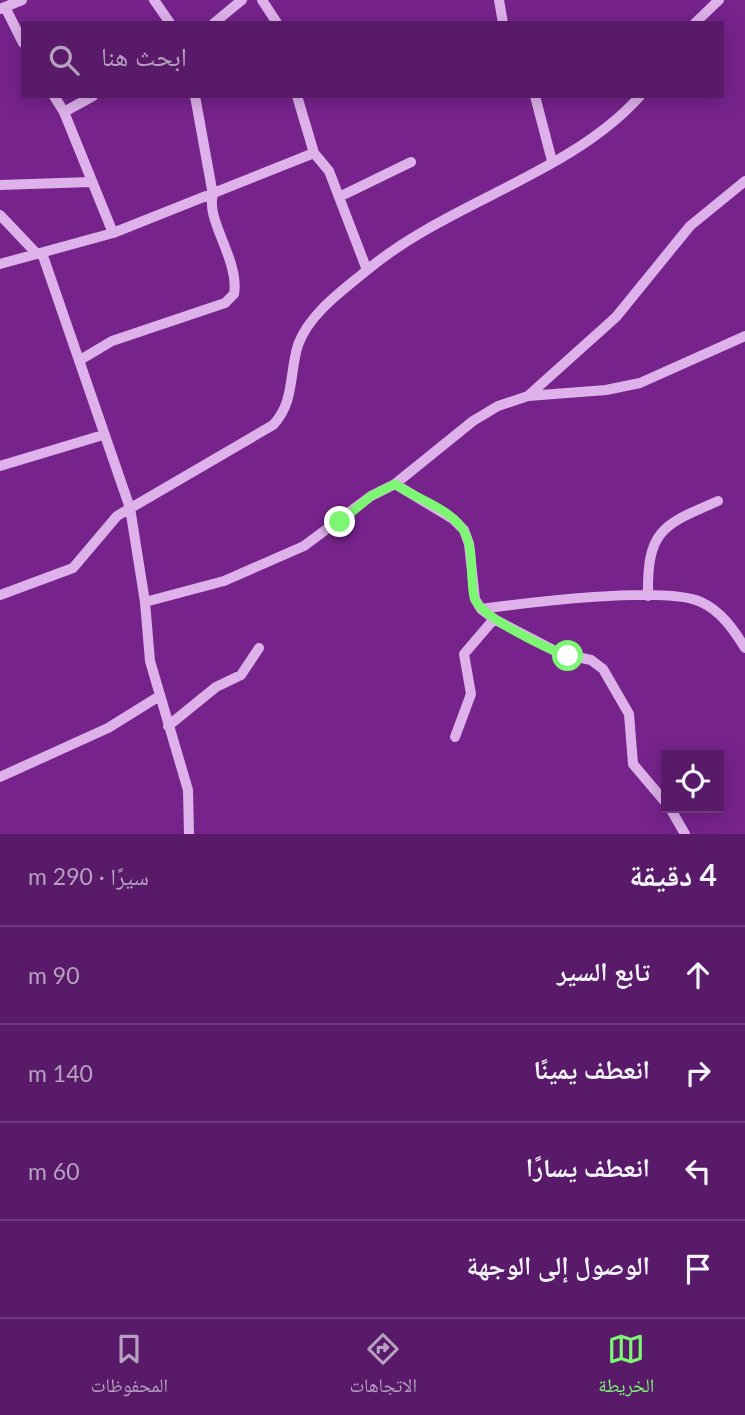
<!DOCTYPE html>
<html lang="ar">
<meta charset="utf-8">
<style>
body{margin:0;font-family:Lato,"Noto Naskh Arabic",sans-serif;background:#612771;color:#f1f3f6;direction:rtl}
.controls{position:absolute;right:21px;bottom:21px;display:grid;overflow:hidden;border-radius:0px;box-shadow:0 4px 18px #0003}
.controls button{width:63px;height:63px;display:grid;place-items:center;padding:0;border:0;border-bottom:2px solid #6d387d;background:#581a69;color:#f1f3f6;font:35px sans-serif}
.stop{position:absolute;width:21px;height:21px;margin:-16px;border:5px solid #7df674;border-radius:50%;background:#fff}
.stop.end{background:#7df674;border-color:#fff;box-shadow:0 2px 7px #0008}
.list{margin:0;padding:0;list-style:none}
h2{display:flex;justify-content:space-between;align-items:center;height:91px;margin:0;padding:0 28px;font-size:30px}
h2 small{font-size:23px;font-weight:400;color:#b7a1c0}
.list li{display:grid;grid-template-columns:46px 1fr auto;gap:21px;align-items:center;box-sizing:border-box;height:98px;padding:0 28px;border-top:2px solid #6d387d}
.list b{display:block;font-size:26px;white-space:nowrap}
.list em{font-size:23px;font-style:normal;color:#b7a1c0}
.icon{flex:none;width:38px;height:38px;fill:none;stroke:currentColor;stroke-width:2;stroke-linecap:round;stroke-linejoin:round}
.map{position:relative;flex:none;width:745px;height:834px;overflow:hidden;direction:ltr}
.search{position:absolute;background:#581a69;box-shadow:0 4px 18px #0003;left:21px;right:21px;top:21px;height:77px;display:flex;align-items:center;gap:18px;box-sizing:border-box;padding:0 24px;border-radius:0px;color:#b7a1c0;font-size:26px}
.sheet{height:483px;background:#581a69}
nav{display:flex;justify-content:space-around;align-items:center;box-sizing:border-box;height:98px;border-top:2px solid #6d387d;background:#581a69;font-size:19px;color:#b7a1c0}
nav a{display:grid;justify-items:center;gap:4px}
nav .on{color:#7df674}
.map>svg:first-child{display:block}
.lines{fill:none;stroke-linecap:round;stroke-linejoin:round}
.minor{stroke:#deb1eb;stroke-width:10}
.route{stroke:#7df674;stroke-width:9}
</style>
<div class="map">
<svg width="745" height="834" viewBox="0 0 745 834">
<rect width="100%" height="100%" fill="#76238c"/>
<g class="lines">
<path class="minor" d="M154,0L170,23
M262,0L277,23
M499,0L503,23
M5,7L23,43
M0,9L22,0
M214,23L242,0
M695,23L719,0
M54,96L64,112L113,233
M297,96L314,153
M535,96L552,161
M64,112L93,96
M0,185L91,182
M339,197L411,162
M0,215L37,254
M42,253L130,508L145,602L150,661L188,790L189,834
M0,264L113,233L314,153L329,171L367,270
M80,360L112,341L225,303L234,294C240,261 205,219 213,195L195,96
M528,396L616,317L690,226L745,181
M0,466L103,435
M395,484L453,519L464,530L469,544L475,599L481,609L494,619L559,653L591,660L603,669L629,714L633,764L666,803
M0,595L73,568L117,516L273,425C295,402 289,373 298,345C309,314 342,291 366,271C446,203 571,174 640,96
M648,596C647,530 662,525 718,501
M145,602L224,581L304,546L371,496L395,484L473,421L498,406L528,396L606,390L640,383L745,336
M481,609C525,603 665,585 701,602C721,611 734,630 745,648
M168,726L216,687L241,675L259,648
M455,737L471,694L464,654L494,619
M0,777L108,728L158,697
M670,808L685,834"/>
</g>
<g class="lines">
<path class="route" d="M340,522L371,496L395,484C416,499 447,507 462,528C476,548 469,575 474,597C479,617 548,649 568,656"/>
</g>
</svg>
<div class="controls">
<button><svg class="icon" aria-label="locate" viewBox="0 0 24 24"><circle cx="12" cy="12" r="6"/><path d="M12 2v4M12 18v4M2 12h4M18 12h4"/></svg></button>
</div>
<div class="stop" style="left:568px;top:656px"></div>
<div class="stop end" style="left:340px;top:522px"></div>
<div class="search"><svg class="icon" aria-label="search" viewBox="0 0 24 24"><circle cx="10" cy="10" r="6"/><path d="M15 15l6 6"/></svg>ابحث هنا</div>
</div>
<section class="sheet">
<h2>4 دقيقة<small>سيرًا · 290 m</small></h2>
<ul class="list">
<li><svg class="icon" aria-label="ahead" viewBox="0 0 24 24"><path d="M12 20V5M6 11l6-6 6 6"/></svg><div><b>تابع السير</b></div><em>90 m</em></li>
<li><svg class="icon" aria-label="right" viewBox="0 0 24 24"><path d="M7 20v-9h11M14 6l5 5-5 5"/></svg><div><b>انعطف يمينًا</b></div><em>140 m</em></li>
<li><svg class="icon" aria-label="left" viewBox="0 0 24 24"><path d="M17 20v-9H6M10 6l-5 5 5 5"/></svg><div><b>انعطف يسارًا</b></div><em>60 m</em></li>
<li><svg class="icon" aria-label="arrive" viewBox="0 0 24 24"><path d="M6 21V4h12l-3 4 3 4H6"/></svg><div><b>الوصول إلى الوجهة</b></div></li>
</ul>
</section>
<nav>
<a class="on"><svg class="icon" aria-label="map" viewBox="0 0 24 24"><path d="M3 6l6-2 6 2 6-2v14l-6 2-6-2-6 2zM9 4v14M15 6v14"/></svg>الخريطة</a>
<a><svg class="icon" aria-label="directions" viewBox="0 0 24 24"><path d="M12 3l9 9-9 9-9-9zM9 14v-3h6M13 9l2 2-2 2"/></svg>الاتجاهات</a>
<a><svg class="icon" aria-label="saved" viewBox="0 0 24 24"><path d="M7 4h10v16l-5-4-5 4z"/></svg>المحفوظات</a>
</nav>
